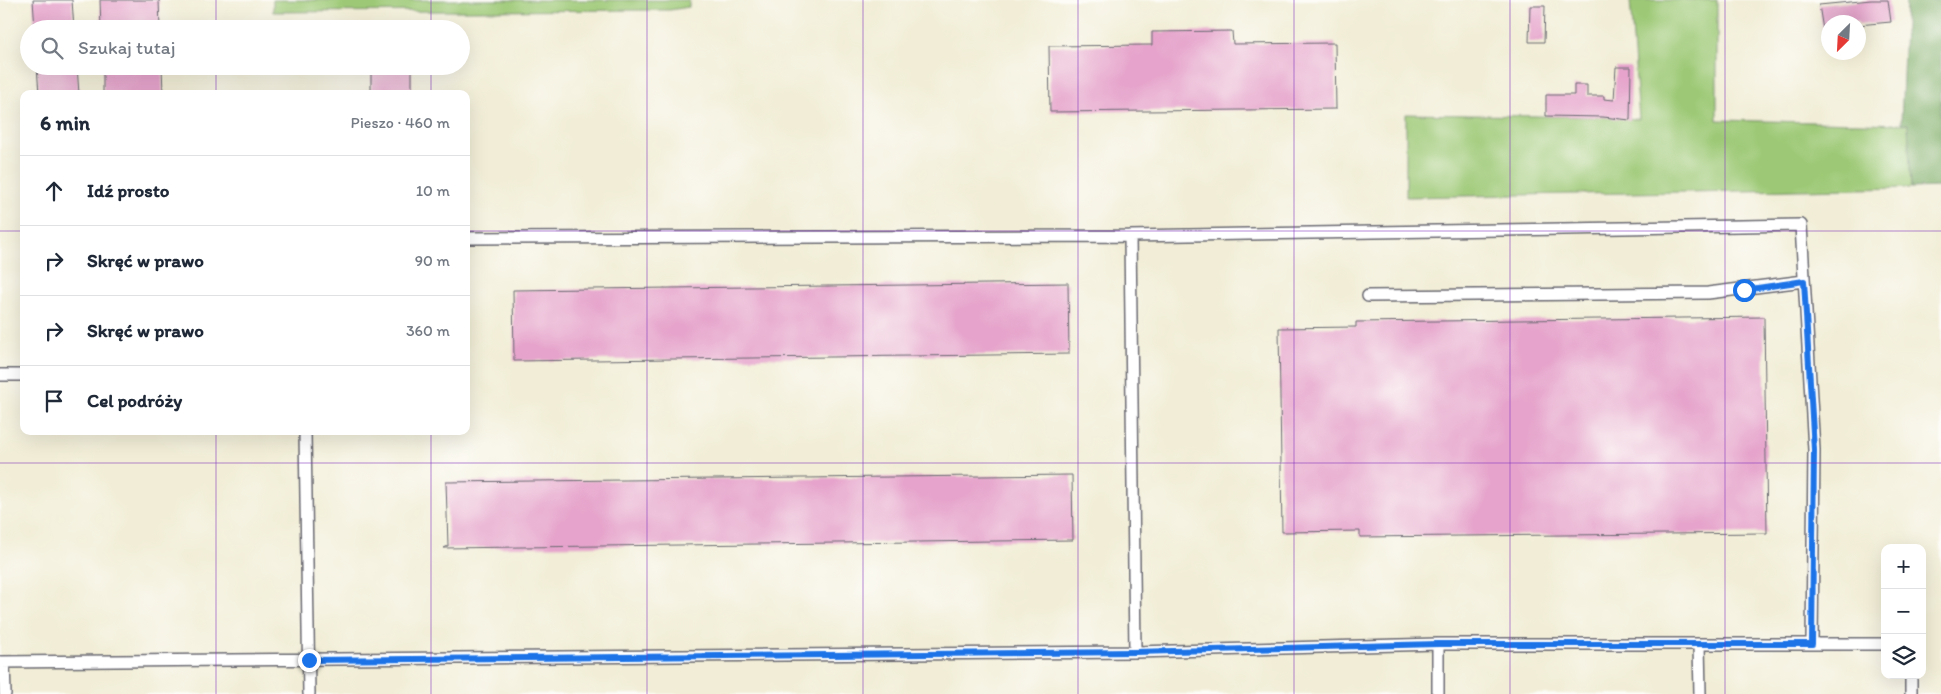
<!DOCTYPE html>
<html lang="pl">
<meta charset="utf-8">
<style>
body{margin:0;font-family:Itim,sans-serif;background:#f6f6f7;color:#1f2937}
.controls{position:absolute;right:15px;bottom:15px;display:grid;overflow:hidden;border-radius:10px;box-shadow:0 5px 20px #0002}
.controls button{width:45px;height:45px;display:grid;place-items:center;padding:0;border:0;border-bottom:1px solid #e0e1e3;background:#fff;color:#1f2937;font:25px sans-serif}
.compass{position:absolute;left:1821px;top:15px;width:45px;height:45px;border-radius:50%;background:#fff;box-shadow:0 5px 20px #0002;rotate:204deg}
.stop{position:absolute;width:15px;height:15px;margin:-11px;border:4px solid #1a73e8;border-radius:50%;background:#fff}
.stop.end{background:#1a73e8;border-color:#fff;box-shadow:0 1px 5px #0008}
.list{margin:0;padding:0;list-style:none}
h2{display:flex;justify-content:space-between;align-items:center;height:65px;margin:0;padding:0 20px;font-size:21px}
h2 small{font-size:16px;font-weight:400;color:#747a83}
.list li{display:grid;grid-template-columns:32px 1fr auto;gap:15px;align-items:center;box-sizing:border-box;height:70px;padding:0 20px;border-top:1px solid #e0e1e3}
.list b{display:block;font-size:19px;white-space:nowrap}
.list em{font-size:16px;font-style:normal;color:#747a83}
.icon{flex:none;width:28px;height:28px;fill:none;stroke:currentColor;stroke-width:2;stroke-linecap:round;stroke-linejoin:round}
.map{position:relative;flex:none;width:1941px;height:694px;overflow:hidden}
.search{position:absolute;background:#fff;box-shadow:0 5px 20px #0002;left:20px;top:20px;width:450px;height:55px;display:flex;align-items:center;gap:12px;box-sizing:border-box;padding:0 18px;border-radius:28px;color:#747a83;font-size:19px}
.panel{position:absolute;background:#fff;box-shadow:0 5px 20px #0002;left:20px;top:90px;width:450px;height:345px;border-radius:10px}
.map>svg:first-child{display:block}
.green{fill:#9dc976;stroke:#607658}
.forest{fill:#7ead67;stroke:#506851}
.building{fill:#e6a4cc}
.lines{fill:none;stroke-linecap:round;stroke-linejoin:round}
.lane-casing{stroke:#6a6971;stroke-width:14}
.lane{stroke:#fff;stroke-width:11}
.route{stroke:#1a73e8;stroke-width:6}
.grid{fill:none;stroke:#7b2cbf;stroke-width:1;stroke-opacity:0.55}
</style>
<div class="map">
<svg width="1941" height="694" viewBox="0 0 1941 694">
<rect width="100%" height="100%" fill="#fdfcf7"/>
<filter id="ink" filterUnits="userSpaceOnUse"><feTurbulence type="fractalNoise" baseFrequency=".02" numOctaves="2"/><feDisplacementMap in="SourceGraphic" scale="10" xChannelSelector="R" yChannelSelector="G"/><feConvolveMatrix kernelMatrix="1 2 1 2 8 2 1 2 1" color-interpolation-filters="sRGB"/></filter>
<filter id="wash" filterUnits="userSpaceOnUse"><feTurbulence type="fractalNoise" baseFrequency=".0096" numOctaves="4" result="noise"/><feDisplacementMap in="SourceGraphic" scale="20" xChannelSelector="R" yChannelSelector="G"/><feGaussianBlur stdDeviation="1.12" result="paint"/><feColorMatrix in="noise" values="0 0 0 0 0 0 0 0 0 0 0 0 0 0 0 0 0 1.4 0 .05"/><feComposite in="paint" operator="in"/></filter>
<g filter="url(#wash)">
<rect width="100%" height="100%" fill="#f1edd6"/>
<path class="green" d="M273,0H689V7L670,10L273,12Z
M1630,0H1717V120L1908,124L1911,188L1406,197V114L1603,117L1639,119Z"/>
<path class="forest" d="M1906,0H1941V187L1911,188L1908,124L1901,123Z"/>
<g id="blocks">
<path class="building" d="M33,0H72L74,29H35Z
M100,0H159L160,29H101Z
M1871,0H1888L1891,22L1858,25V22H1828V29L1823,30L1819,5Z
M1530,6H1545L1544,42H1529Z
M1232,31L1233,44L1335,43L1336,109L1050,112L1049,46L1152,45V32Z
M37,66H77L79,94H39Z
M103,66H162L163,94H103Z
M412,66V94H371V67Z
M1616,67H1631L1630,120L1603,117L1546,116V95H1574V85H1587V96H1604V99L1614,100Z
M1068,283L1069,354L514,361L513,290Z
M1764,317L1767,533L1360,537V531L1282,532L1279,328L1356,327V322Z
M1072,475L1073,540L444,548L448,546L446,482Z"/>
</g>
</g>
<g filter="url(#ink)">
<use href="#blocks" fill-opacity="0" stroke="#6a6971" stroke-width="1"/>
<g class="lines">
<defs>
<path id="lane" d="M1130,236L1135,652
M466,238L1130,236L1801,225L1814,450L1812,643
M1368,296L1708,293L1804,281
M0,375H24
M305,431L309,694
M1438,644V694
M1699,644L1700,694
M0,662L1135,652L1438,644H1885
M4,662L5,694
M1911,694V675"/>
</defs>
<use href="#lane" class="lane-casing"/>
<use href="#lane" class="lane"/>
</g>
</g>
<g class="lines" filter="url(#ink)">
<path class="route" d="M309,660L1135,652L1438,644H1812L1814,450L1804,281L1744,290"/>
</g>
<path class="grid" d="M216,0V29M431,0V29M647,0V694M863,0V694M1078,0V694M1294,0V694M1510,0V694M1725,0V694M216,66V94M431,66V94M0,231H24M466,231H1941M216,431V694M431,431V694M0,463H1941"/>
</svg>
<div class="controls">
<button>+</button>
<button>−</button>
<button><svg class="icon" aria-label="layers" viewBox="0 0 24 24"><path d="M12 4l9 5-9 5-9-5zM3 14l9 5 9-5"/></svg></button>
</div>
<svg class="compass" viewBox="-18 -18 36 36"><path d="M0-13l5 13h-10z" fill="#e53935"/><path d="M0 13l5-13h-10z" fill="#747a83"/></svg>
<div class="stop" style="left:1744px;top:290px"></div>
<div class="stop end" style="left:309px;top:660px"></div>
<div class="search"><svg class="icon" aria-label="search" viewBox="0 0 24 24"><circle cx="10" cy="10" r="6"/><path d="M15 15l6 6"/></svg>Szukaj tutaj</div>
<section class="panel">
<h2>6 min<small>Pieszo · 460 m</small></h2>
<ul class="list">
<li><svg class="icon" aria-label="ahead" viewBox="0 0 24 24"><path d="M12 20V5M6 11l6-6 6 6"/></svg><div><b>Idź prosto</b></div><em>10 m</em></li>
<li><svg class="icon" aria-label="right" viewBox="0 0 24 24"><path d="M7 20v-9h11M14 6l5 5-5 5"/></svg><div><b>Skręć w prawo</b></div><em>90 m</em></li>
<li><svg class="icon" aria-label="right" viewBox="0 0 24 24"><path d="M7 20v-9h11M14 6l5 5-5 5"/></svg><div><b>Skręć w prawo</b></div><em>360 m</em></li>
<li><svg class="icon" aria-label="arrive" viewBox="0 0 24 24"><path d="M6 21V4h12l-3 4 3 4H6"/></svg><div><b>Cel podróży</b></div></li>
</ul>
</section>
</div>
